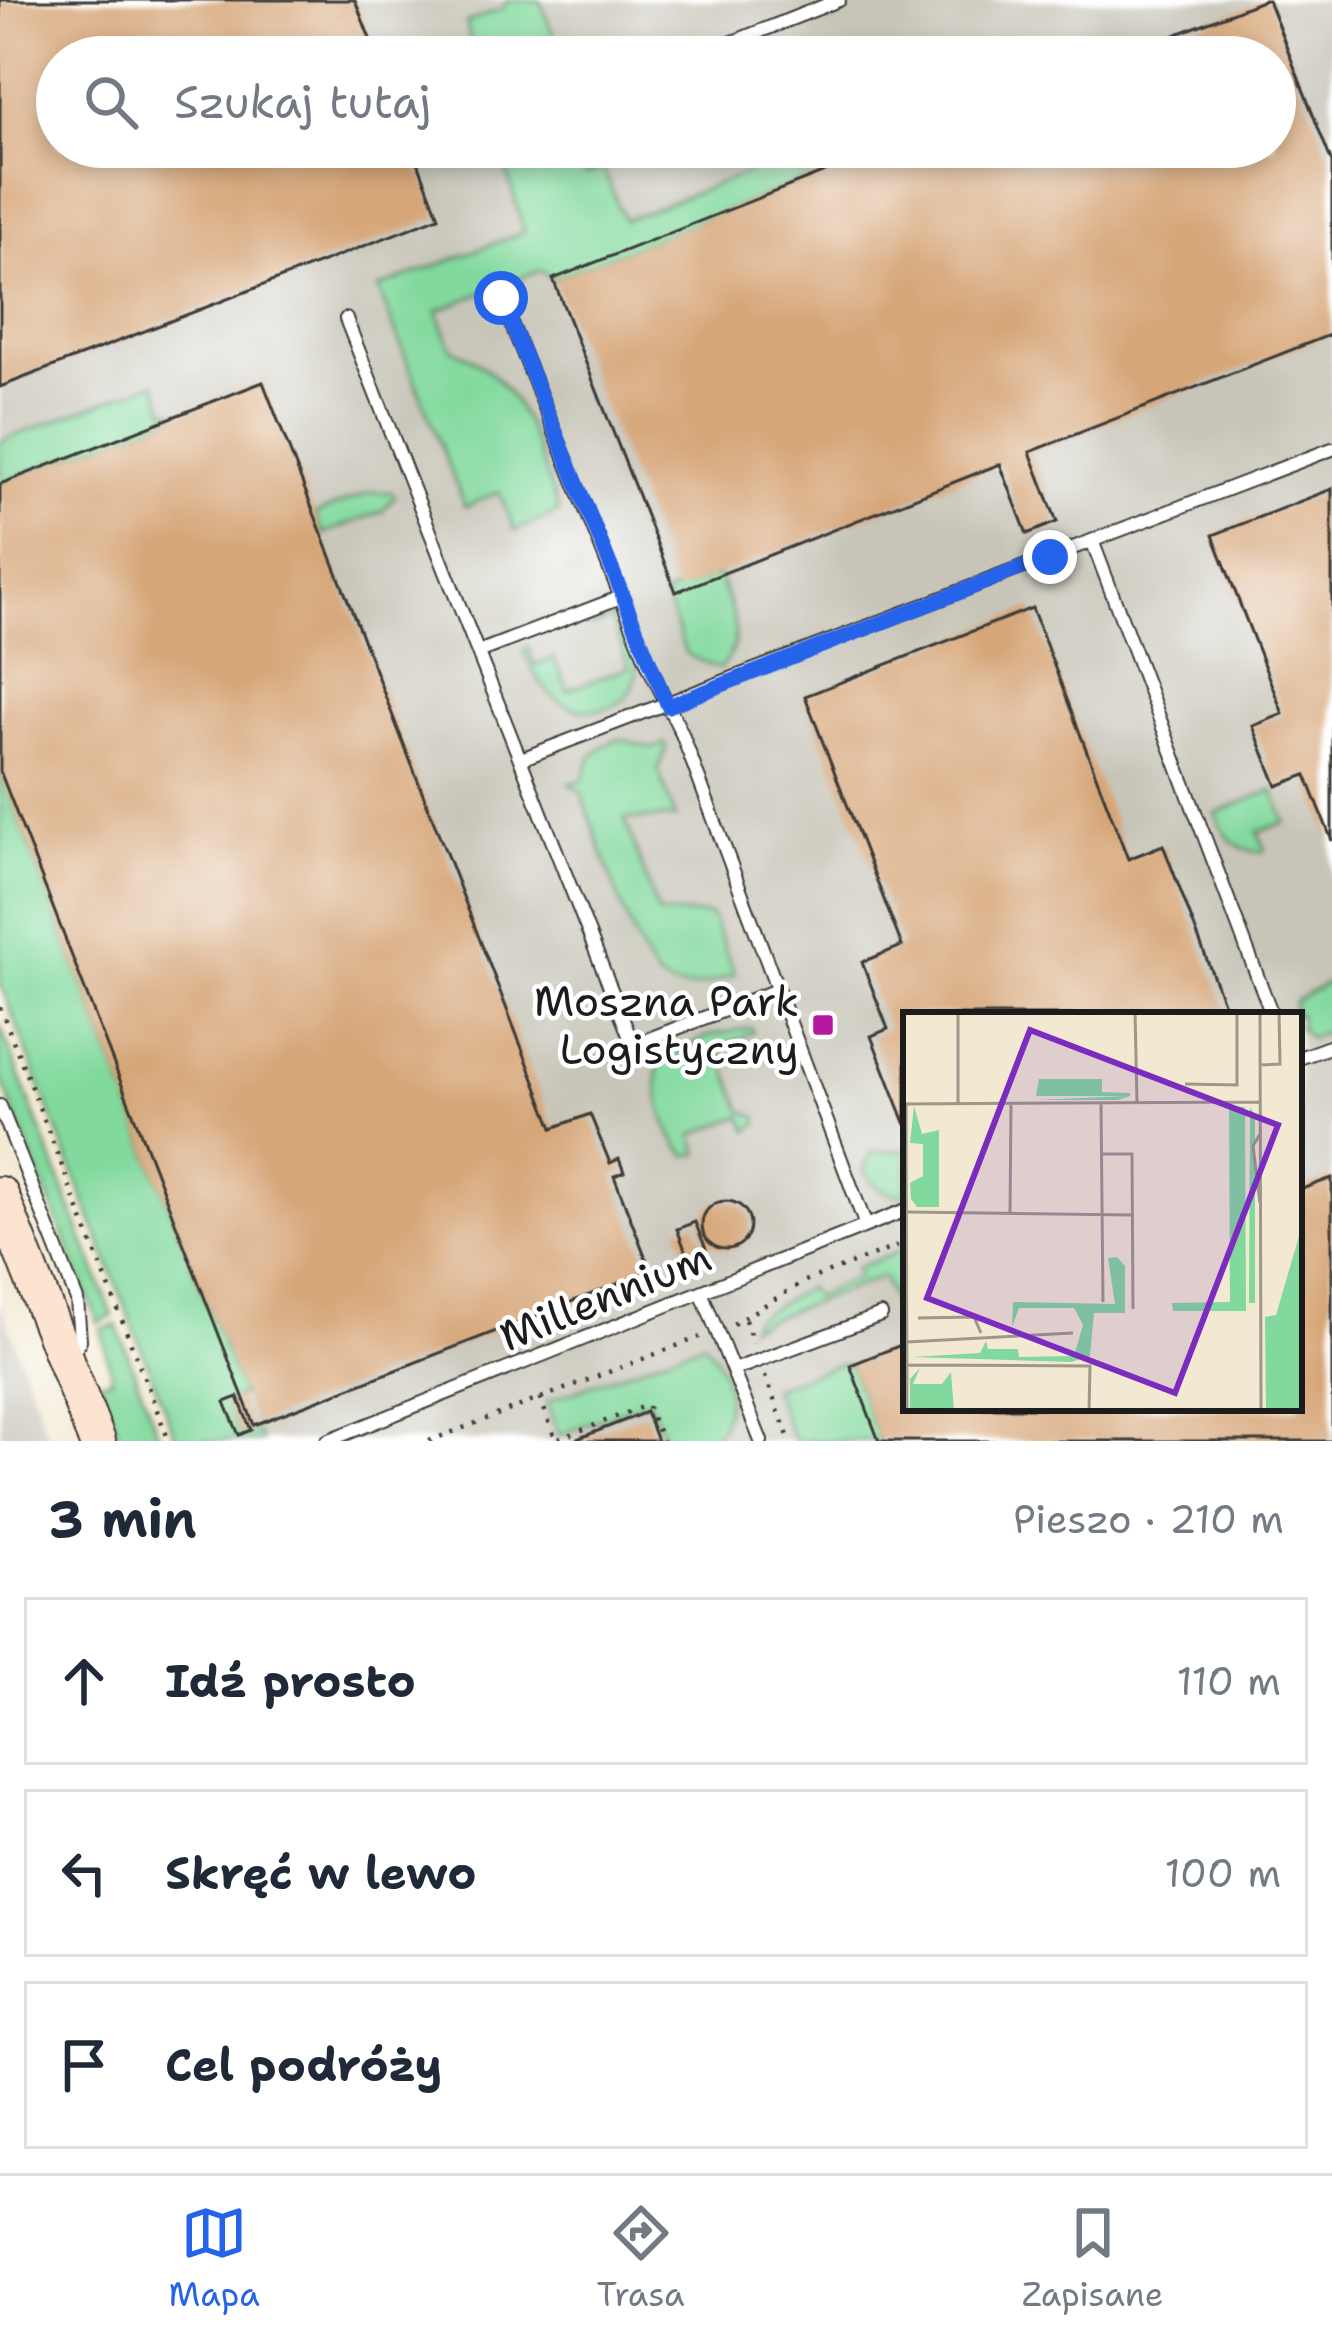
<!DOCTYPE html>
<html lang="pl">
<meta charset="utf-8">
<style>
body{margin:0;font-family:"Shantell Sans",sans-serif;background:#f2f2f3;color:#1f2937}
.stop{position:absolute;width:36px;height:36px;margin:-27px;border:9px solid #2563eb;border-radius:50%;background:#fff}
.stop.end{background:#2563eb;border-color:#fff;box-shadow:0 3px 12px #0008}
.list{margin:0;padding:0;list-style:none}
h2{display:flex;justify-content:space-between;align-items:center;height:156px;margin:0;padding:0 48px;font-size:51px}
h2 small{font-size:39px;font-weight:400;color:#747a83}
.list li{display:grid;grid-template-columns:78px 1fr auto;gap:36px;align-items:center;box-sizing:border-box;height:168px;margin:0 24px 24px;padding:0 24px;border:3px solid #e0e1e3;border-radius:0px}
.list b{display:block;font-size:45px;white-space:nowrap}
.list em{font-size:39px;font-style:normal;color:#747a83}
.icon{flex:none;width:66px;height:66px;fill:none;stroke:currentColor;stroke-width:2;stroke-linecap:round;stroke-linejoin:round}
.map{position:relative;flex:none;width:1332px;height:1441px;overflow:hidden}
.search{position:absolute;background:#fff;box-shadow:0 6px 18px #0003;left:36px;right:36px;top:36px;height:132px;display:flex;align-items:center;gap:30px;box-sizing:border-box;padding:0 42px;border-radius:66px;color:#747a83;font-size:45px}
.sheet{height:732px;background:#fff}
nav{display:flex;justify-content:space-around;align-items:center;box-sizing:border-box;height:168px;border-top:3px solid #e0e1e3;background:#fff;font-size:33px;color:#747a83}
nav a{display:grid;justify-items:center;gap:6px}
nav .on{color:#2563eb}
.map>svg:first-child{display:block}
.industrial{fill:#c7c5b8;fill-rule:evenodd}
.green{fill:#82d99d;stroke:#4f7a5c;stroke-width:3}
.building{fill:#d6a678}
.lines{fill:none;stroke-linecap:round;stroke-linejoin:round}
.lane-casing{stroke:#3c3b37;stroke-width:16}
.secondary-casing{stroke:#3c3b37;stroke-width:40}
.path{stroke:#3c3b37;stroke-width:4.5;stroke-dasharray:3 9;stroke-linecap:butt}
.lane{stroke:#fff;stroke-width:12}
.secondary{stroke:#fde4d1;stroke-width:36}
.route{stroke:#2563eb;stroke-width:15}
.poi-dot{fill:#b5179e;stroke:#fff;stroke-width:4.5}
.labels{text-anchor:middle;stroke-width:9;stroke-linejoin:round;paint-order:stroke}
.poi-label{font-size:42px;fill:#1c1c1c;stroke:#fff;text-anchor:end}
.street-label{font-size:42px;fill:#1c1c1c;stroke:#fff}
.inset-road{fill:none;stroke:#9d9789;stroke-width:3}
.view{fill:#7b2cbf;fill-opacity:0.15;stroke:#7b2cbf;stroke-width:6}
.inset-edge{fill:none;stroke:#1c1c1c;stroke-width:6}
</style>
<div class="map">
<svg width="1332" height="1441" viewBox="0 0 1332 1441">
<rect width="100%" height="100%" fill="#fff"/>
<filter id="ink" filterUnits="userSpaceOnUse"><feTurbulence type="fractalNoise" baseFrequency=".00833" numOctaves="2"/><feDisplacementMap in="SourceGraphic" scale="24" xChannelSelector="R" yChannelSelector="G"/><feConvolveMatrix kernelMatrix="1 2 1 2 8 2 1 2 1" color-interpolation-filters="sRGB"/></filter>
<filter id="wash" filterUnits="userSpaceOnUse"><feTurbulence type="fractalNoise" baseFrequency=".004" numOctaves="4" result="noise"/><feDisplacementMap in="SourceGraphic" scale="48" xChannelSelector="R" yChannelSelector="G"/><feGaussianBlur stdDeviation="2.7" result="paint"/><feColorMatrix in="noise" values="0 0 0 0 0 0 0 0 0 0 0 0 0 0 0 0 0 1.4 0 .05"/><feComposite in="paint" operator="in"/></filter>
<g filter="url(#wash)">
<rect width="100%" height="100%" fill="#f3e9d2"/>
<path class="industrial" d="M0,0H1332V1441H177L0,983ZM57,57H1275V147H57ZM906,1015H1299V1408H906Z
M0,1302L50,1441H0Z"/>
<path class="green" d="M506,0H540L558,47L541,53L542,57H475L466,23L504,8Z
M500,147H552L557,159L576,152L586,175L603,168L624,220L814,147H888L553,279L540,270L437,311L451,348C523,378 535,446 559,512L515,531L499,492L465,507L378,288L524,232Z
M156,382L166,410H174L175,416L0,484V441Z
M371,492H391L395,496L383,511L323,534L315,514Z
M718,575C730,609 749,639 719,669L686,654L664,595Z
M610,611L618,613C624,629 636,649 637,667C638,707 591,721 561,702C541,690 532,670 523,650L528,647L535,665L554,658L568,690L629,667L611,619L592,627L593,621Z
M620,739L653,749L665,743L667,747L658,769L676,818L625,819L658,914L711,915L735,974C713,983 685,996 662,982C637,966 594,827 581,791L570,784L584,779C587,757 599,745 620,739Z
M0,771L242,1394L226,1403L239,1434L258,1432L261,1441H177L0,983Z
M1273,790L1286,822L1258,832L1265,849L1262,852C1236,851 1224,837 1216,813Z
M1332,980V1029L1309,1038L1299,1028V1015L1292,1013L1295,1001Z
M0,1025L113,1316L98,1323L0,1076Z
M751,1028L753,1033L718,1047L743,1111L758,1117L759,1123L749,1131L742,1116L693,1135L699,1154L687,1155C665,1136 654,1090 659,1063L708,1036Z
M906,1150V1195C887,1196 873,1186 864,1170L871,1152Z
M906,1249V1338L883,1277L749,1326L754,1318L808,1287L813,1297L858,1277L855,1268Z
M117,1325L161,1441H121L100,1381L112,1378L101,1329Z
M703,1342C730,1367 737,1415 709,1441H666L649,1400L559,1435L546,1402Z
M838,1364L850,1365L879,1441H794L772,1388Z"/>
<g id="blocks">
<path class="building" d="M0,0H355L377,57H57V147H412L439,217L0,387Z
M1264,0H1268L1332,163V334L1030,452L1057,522L1027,534L1000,464L676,592L553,279L888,147H1275V57H1119Z
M263,382L553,1128L590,1114L610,1163L619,1159L624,1172L614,1176L651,1271L254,1425L0,771V484Z
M1332,489V841L1306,775L1277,786L1253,726L1283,714L1213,535Z
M1032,608L1128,859L1163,845L1228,1015H906V1125L871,1036L888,1029L862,962L902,946L805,696Z
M1332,1178V1441H879L850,1365L906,1343V1408H1299V1190Z
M702 1225a24 24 0 1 1 48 0a24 24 0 1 1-48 0Z
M695,1222L706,1249L688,1257L677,1229Z
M238,1397L251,1430L239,1435L225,1402Z
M646,1412L657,1441H572Z"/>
</g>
</g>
<g filter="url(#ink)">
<use href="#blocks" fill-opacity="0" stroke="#3c3b37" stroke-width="3"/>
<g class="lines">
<defs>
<path id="lane" d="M695,57L839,0
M501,298L649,667L682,734L866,1226
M346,319L633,1045L777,990
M1093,543L1272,1015
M478,652L621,597
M521,759L1332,449
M1299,1058L1332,1046
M0,1106L77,1300L80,1340L73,1353
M702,1294L761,1441
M733,1370L881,1315
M327,1441L906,1210"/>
<path id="secondary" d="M0,1195L97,1441"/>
</defs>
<use href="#lane" class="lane-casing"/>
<use href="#secondary" class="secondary-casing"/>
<path class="path" d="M0,1007L169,1441
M745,1320L753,1343
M733,1324L805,1281L906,1243
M765,1376L790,1441
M540,1398L556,1440L647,1405L662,1441
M429,1441L700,1337"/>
<use href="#lane" class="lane"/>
<use href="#secondary" class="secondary"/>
</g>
</g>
<g class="lines" filter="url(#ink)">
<path class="route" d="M501,298L668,706L1050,557"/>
</g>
<rect class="poi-dot" x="811" y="1013" width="24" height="24" rx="6"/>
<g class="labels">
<g class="poi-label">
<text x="799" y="1016">Moszna Park<tspan x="799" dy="48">Logistyczny</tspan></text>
</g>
<g class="street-label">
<text transform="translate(605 1296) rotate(-22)" y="15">Millennium</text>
</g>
</g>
<g transform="translate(903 1012)">
<rect width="399" height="399" fill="#f3e9d2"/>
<path d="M136,67H199V80L227,81V84L215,88H135L223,84H133ZM11,94L19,122L36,118V195H14L8,187L7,171L20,164V132L7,131ZM326,94L342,95L343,299H270L269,291L327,290ZM347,95L352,103V291H346ZM399,214V399H363L362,305L373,303ZM214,245L222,254V301H191L187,344L168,350L9,345L77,341L83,329L85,337H115L116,345L171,344L180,313L171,296H116L109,315L110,290L212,292L205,246ZM17,356L10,372H39L48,360L51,399H7V367Z" fill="#82d99d"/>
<path class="inset-road" d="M55,0V91M232,0L234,90M357,0L358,399M357,53L377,52L376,0M282,72L334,73V0M198,91L200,290M0,92L357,90M3,92L4,399M357,122L350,134L357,191M198,142H229L230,297M5,200L229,203M107,202L108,92M15,306L71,305L78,321M4,330L170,321M4,353L187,354L186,399"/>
<path class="view" d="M127,18L375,113L272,381L24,286Z"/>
<rect width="399" height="399" class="inset-edge"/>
</g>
</svg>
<div class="stop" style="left:501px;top:298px"></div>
<div class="stop end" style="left:1050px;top:557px"></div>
<div class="search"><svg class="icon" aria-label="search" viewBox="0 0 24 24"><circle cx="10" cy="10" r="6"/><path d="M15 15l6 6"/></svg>Szukaj tutaj</div>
</div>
<section class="sheet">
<h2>3 min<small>Pieszo · 210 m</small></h2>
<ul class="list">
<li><svg class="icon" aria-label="ahead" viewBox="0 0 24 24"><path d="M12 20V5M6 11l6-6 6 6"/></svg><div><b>Idź prosto</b></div><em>110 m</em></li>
<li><svg class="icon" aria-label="left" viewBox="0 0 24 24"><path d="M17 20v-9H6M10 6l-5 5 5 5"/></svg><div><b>Skręć w lewo</b></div><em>100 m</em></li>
<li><svg class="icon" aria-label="arrive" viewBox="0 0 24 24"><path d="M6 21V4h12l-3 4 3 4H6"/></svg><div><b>Cel podróży</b></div></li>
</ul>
</section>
<nav>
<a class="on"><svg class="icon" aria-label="map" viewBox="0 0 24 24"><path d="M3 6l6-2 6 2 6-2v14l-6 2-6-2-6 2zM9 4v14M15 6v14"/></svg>Mapa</a>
<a><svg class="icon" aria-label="directions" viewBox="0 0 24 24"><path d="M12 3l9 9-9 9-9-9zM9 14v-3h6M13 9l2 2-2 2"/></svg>Trasa</a>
<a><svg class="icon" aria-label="saved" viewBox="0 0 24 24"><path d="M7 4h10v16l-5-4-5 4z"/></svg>Zapisane</a>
</nav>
